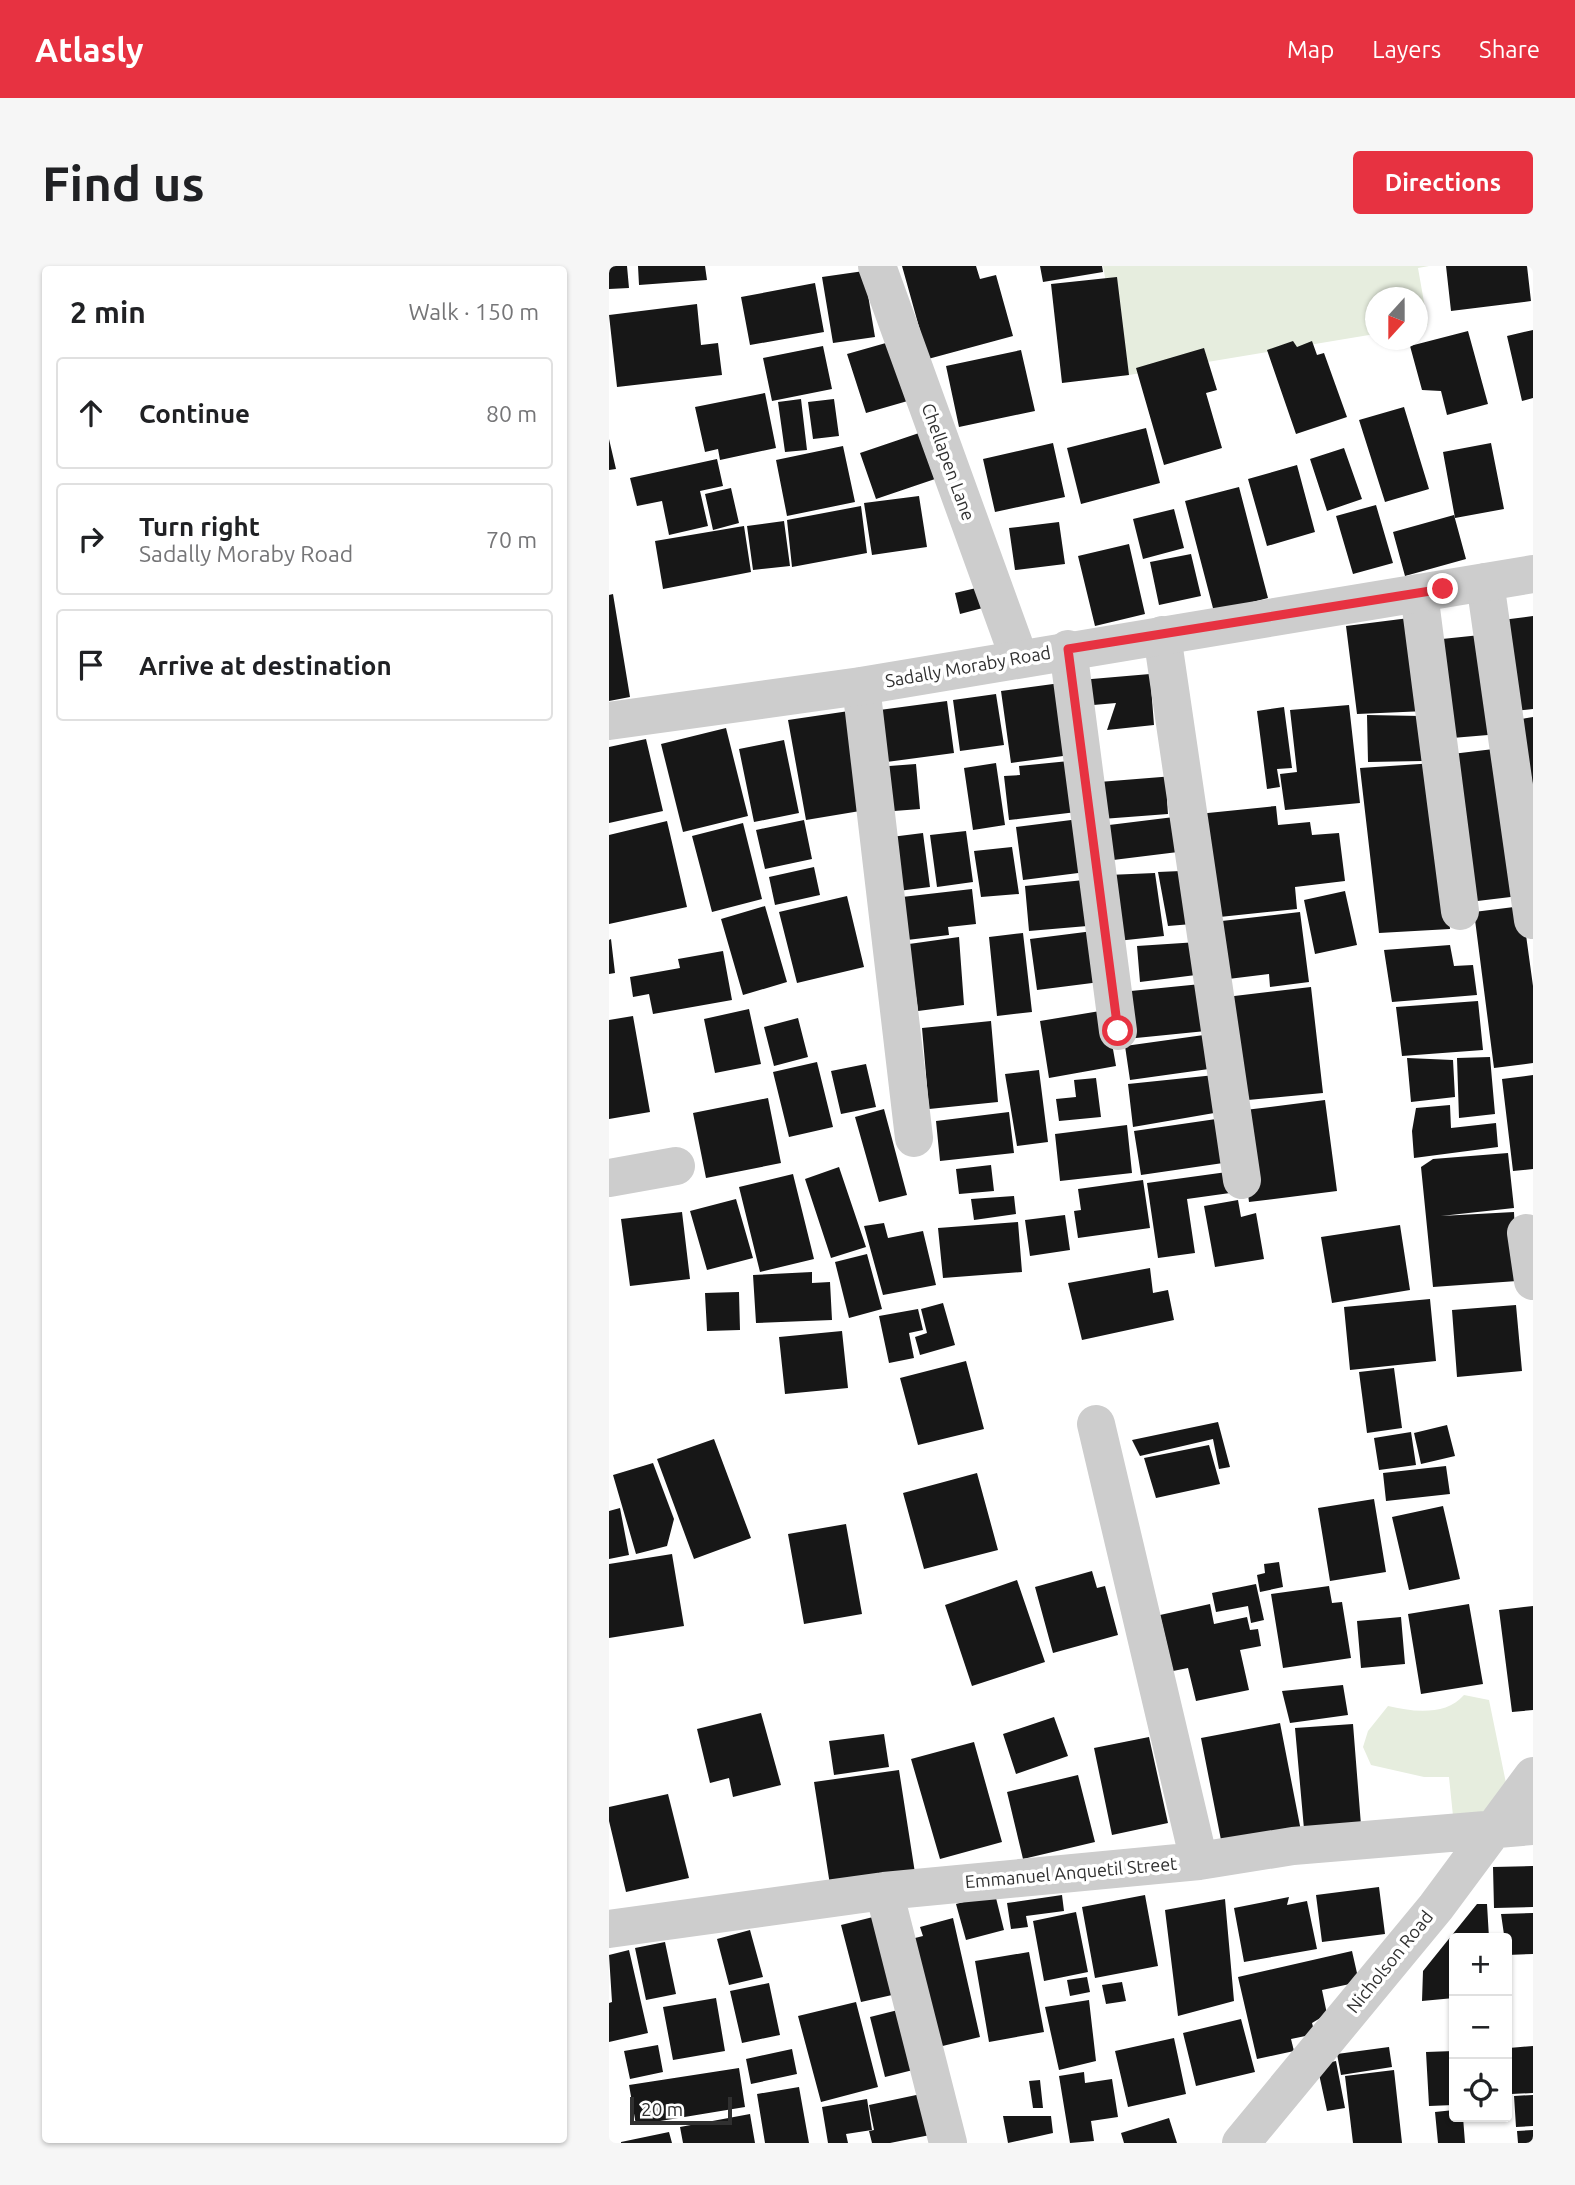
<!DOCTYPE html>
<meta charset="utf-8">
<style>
body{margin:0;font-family:Ubuntu,sans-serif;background:#f6f6f6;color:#202124}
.controls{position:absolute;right:21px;bottom:21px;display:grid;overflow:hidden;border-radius:7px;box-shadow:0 2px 5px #0004}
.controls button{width:63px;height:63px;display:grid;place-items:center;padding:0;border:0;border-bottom:2px solid #e0e0e0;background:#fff;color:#202124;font:35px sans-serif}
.compass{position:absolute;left:756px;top:21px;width:63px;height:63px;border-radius:50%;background:#fff;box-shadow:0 2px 5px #0004;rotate:201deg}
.scale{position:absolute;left:21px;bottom:18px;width:102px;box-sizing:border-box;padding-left:7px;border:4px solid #303030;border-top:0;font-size:19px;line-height:24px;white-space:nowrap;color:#303030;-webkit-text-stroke:5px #fff;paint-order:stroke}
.stop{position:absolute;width:21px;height:21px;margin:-16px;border:5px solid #e73241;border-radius:50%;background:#fff}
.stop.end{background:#e73241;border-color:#fff;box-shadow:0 2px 7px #0008}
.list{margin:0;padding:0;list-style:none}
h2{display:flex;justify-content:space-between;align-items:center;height:91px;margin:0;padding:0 28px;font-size:30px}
h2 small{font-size:23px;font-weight:400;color:#757577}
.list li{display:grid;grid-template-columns:46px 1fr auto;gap:21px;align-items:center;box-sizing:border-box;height:112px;margin:0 14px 14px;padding:0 14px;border:2px solid #e0e0e0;border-radius:7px}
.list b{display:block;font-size:26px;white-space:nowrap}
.list p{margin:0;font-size:23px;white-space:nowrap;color:#757577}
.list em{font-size:23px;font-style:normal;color:#757577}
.icon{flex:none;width:38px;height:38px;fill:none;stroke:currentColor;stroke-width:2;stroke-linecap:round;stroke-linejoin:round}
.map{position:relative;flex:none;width:924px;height:1877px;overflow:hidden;border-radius:7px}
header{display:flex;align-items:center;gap:42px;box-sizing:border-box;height:98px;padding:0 35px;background:#e73241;color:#fff}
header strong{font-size:33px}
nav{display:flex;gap:38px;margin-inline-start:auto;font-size:24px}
.intro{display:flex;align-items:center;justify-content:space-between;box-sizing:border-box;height:168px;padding:0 42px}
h1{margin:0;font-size:49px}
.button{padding:18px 32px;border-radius:7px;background:#e73241;color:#fff;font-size:24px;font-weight:700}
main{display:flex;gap:42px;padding:0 42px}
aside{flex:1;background:#fff;border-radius:7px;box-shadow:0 2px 5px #0004}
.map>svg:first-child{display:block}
.green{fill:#e6edde}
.building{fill:#171717}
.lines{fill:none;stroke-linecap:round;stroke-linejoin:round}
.minor{stroke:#cdcdcd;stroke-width:38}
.tertiary{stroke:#cdcdcd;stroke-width:38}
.route{stroke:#e73241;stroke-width:9}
.labels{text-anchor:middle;stroke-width:7;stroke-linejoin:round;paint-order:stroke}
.street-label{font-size:18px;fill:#303030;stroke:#fff}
</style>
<header>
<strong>Atlasly</strong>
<nav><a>Map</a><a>Layers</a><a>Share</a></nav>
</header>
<div class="intro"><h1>Find us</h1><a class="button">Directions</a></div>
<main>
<aside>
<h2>2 min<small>Walk · 150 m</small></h2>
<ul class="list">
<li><svg class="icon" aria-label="ahead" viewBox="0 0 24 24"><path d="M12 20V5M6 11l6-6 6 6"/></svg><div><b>Continue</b></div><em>80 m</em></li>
<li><svg class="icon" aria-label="right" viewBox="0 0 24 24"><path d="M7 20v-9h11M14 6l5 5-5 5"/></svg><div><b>Turn right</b><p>Sadally Moraby Road</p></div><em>70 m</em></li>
<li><svg class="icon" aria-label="arrive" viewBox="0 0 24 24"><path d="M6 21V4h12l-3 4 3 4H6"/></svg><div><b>Arrive at destination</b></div></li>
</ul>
</aside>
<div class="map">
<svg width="924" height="1877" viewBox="0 0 924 1877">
<rect width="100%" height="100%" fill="#fff"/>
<path class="green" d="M494,0H820L809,2L819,59L809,61L808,32H766V68L514,110Z
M855,1429L880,1434L897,1517L877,1548L844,1550L840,1511H815L762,1499L754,1481L759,1465L779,1440C804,1446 837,1450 855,1429Z"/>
<path class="building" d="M0,0H18L20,22L0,23Z
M29,0H96L98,14L30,19Z
M293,0H367L371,13L387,9L404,70L319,93Z
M431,0H493L494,6L434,16Z
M837,0H918L922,35L842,45Z
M255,5L266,71L224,77L213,11Z
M508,11L520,109L453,117L442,18Z
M206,17L215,66L141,79L132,31Z
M88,38L92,79L109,77L113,109L8,121L0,49Z
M924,64V132L913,135L898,70Z
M859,65L879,138L838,149L832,125L813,124L801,80Z
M291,73L309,132L257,147L238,88Z
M684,75L688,81L703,75L708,89L715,87L738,151L687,168L658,84Z
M214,80L223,123L163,135L154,92Z
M595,82L608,124L597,127L613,182L555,199L527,102Z
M412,84L426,145L350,161L337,100Z
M156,127L167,182L111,194L109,183L96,186L86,141Z
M192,133L198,184L176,186L169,136Z
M225,133L230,170L204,173L199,136Z
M795,141L820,223L776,236L750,154Z
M537,162L551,217L472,238L458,182Z
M313,166L329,212L267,233L251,187Z
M0,173L7,203L0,204Z
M444,177L456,231L386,246L374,193Z
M882,177L895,243L846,252L834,186Z
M234,180L246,236L178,250L167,194Z
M735,182L753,233L718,245L701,193Z
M108,193L114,220L91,225L99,260L60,269L53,235L28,240L21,212Z
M688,199L706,266L658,280L639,213Z
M630,221L659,332L605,346L576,235Z
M122,222L130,257L104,264L96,228Z
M310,230L318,281L263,289L255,237Z
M767,239L784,297L744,308L727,250Z
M252,240L258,287L183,301L178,254Z
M565,243L575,282L534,293L524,253Z
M845,249L857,293L796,310L784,266Z
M175,255L181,300L144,304L138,260Z
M450,256L456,298L406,304L400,262Z
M135,260L142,306L54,323L46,275Z
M520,278L536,348L486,360L469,290Z
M582,288L592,330L550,339L541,296Z
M380,319L385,339L351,348L346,327Z
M4,328L21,431L0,435V329Z
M924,350V443L906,445L893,354Z
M808,351L817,445L748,448L737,360Z
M881,368L891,468L843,472L833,373Z
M541,408L545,459L498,464L507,437L473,440L471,414Z
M459,416L469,488L402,497L392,425Z
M387,428L395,479L351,485L344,434Z
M338,435L345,487L270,497L263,445Z
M740,439L751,537L676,544L671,508L688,506L681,444Z
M675,441L683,502L668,503L671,521L658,523L648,445Z
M240,445L257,544L197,554L179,454Z
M758,449L812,450L813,495L759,496Z
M924,451V521L912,453Z
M117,462L139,550L74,566L52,478Z
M37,473L54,545L0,557V481Z
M175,474L190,547L145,556L130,483Z
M893,482L910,630L860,636L843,488Z
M470,494L476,545L400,554L395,510L411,509L410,500Z
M387,497L396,559L364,564L355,502Z
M826,497L841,663L770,667L751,502Z
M307,498L311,543L272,546L267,501Z
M565,510L558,534L559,548L493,553L490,516Z
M667,540L669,559L701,556L703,569L730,567L736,615L686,621L688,643L601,652L589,548Z
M565,551L569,586L496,595L492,560Z
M478,552L485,605L414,614L407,561Z
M195,554L203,593L156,603L147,564Z
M58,555L78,641L0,658V569Z
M134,557L153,633L103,646L83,570Z
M357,565L364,616L328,621L321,569Z
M314,567L321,621L289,625L282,571Z
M403,581L410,628L372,631L365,585Z
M205,601L211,629L166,639L160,611Z
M572,605L583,658L559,660L549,606Z
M546,607L555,670L508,675L499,609Z
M485,613L490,659L420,665L416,620Z
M363,623L367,658L339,661L340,669L298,674L293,631Z
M736,625L748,679L706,688L695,634Z
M238,630L255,701L188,717L170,646Z
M156,640L178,716L134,729L112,653Z
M913,640L924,720V797L885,802L865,646Z
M691,646L700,716L661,721L660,708L611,714L604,656Z
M492,664L499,715L428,724L421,673Z
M414,667L423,746L388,750L380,671Z
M350,671L355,739L309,745L300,678Z
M2,673L6,707L0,708V674Z
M589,676L595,708L531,716L528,680Z
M841,679L845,700L864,699L868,729L783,736L775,684Z
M114,685L123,734L44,748L40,728L24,731L21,711L71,702L69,693Z
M592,718L597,765L517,773L512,726Z
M702,721L714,827L628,835L617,731Z
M869,735L874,784L793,790L787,741Z
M140,743L152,798L106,807L95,753Z
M497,744L507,800L440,812L431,755Z
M24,750L41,846L0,853V754Z
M189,752L199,791L165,800L155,761Z
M382,755L389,836L320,843L313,762Z
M602,768L607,802L521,814L516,780Z
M881,791L886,848L850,852L848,792Z
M798,792L844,794L846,831L802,836Z
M208,796L224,861L180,871L164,806Z
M257,798L267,841L232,848L222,805Z
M430,804L439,876L408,880L396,808Z
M606,809L611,846L524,861L519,818Z
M924,809V903L904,905L893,813Z
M487,812L492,851L450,855L447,833L467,831L465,814Z
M159,832L172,897L97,912L84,847Z
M716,834L728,925L640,936L628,845Z
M841,839L842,862L887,857L889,881L805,892L803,865L807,842Z
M275,843L298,929L270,936L246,851Z
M400,846L405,887L331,895L327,855Z
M614,852L621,896L532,909L525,865Z
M518,859L523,907L451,915L446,868Z
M899,887L905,942L832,950L905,946L908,1015L824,1021L812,901L824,893Z
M382,899L385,925L350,928L347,903Z
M230,901L257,981L222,992L196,913Z
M618,906L621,927L578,933L586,987L549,992L538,917Z
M184,908L205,993L151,1006L130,921Z
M534,914L541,962L469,972L465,945L472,944L469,923Z
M405,930L407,948L365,954L362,933Z
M127,933L144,992L98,1004L81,945Z
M629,934L632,951L647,947L655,993L606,1001L595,940Z
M73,946L81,1013L21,1020L12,953Z
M456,949L461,984L421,990L416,954Z
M409,956L413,1006L334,1012L329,962Z
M275,957L279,972L314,965L327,1019L274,1029L255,960Z
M791,959L801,1024L723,1037L712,971Z
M258,988L273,1043L240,1052L226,996Z
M541,1002L544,1027L559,1024L565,1054L473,1074L459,1017Z
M203,1006V1017L221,1016L223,1054L147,1057L144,1009Z
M130,1026L131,1064L98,1065L96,1027Z
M821,1033L827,1095L741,1104L735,1041Z
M334,1037L346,1079L311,1089L306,1071L318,1067L312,1043Z
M907,1039L913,1105L848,1111L843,1044Z
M309,1043L314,1064L300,1067L305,1092L280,1097L270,1050Z
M233,1065L239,1122L176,1128L170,1071Z
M357,1095L375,1163L309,1179L291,1112Z
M785,1102L793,1162L758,1167L750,1106Z
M609,1156L621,1201L610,1203L604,1173L531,1190L523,1174Z
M838,1159L846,1190L812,1198L805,1167Z
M802,1166L807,1199L770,1204L765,1172Z
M105,1173L142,1272L85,1293L48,1193Z
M600,1179L611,1218L547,1232L535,1192Z
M44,1197L65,1253L58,1280L27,1288L4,1209Z
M837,1200L841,1228L777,1235L774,1207Z
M368,1207L389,1284L315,1303L294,1227Z
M765,1233L777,1306L721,1315L709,1242Z
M834,1240L851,1313L800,1324L783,1251Z
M11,1242L20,1289L0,1293V1245Z
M237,1258L253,1348L195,1358L179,1268Z
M63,1288L75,1360L0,1372V1298Z
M670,1296L674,1321L651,1326L648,1309L656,1307L655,1298Z
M483,1305L488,1322L496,1320L509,1369L444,1387L426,1321Z
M408,1314L436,1396L363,1420L336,1339Z
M647,1318L655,1354L642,1357L639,1340L607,1346L603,1327Z
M720,1320L723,1337L733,1336L742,1392L674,1402L662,1328Z
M601,1338L605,1358L638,1351L641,1364L649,1363L652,1380L631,1384L640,1424L587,1435L579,1402L564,1405L551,1349Z
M860,1338L874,1418L812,1428L799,1348Z
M924,1340V1444L903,1446L890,1344Z
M792,1351L796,1398L752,1402L748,1355Z
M734,1419L739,1449L681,1457L673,1425Z
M152,1447L172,1519L124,1531L120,1512L101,1517L88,1463Z
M445,1451L459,1490L407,1508L394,1468Z
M671,1457L692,1565L613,1579L592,1472Z
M744,1458L752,1559L695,1563L686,1462Z
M275,1468L280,1501L225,1509L220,1475Z
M540,1471L559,1557L503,1569L485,1482Z
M365,1476L393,1576L331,1593L302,1493Z
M290,1504L306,1607L221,1619L205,1516Z
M469,1509L486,1576L414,1593L398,1526Z
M59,1528L80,1612L17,1626L0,1555V1541Z
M924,1600V1641L885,1642L884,1601Z
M770,1621L776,1668L713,1676L707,1629Z
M386,1628L395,1664L357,1674L347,1638Z
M453,1629L455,1645L417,1650L419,1661L402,1663L398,1637Z
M536,1629L549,1700L486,1712L473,1641Z
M680,1631L678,1639L698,1635L708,1683L635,1696L625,1642Z
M616,1633L625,1735L569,1750L556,1644Z
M868,1638H878L880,1672H845V1732L813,1735L814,1705Z
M467,1646L479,1706L435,1715L424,1655Z
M924,1647V1688L898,1689L892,1648Z
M272,1649L292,1727L252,1736L232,1659Z
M344,1652L371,1771L321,1783L294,1675L314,1670L311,1661Z
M141,1664L154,1711L120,1719L108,1673Z
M56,1676L67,1728L37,1734L26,1682Z
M20,1684L39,1767L0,1776V1737L3,1736L0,1689Z
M743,1685L750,1716L713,1724L718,1748L703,1757L706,1768L682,1773L685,1785L648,1793L629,1711Z
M420,1686L435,1766L380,1776L366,1695Z
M478,1711L481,1726L461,1730L458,1714Z
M513,1716L517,1735L497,1738L493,1719Z
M160,1717L171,1769L133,1777L121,1725Z
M107,1732L116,1785L64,1794L54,1741Z
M480,1734L487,1795L450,1804L436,1741Z
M247,1736L269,1821L212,1836L189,1750Z
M297,1742L312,1802L276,1811L261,1751Z
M632,1753L646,1806L587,1820L574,1767Z
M565,1772L577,1828L519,1841L506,1785Z
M49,1779L54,1806L21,1813L15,1785Z
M924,1780V1827L902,1828L900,1782Z
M780,1781L783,1801L732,1809L728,1788Z
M183,1783L188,1808L142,1818L137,1793Z
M845,1785V1839L820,1840L817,1786Z
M727,1795L736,1842L718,1845L708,1799Z
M130,1802L136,1841L27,1859L20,1819Z
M785,1804L793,1877H744L736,1810Z
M475,1806L476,1817L503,1813L509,1851L482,1855L485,1875L461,1877L450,1810Z
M431,1814L434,1842H424L420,1815Z
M190,1821L200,1877H156L148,1828Z
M312,1828L321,1869L281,1877H263L260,1865L265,1864L260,1839Z
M924,1829V1860L907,1861L905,1830Z
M258,1833L263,1864L237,1868L239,1877H219L213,1841Z
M845,1844V1851H854L856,1877H829L826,1846Z
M141,1848L146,1877H74L71,1861Z
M394,1850H442L444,1867L399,1877Z
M560,1852L568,1877H515L512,1867Z
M924,1864V1877H909L908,1865Z
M60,1866L63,1877H12V1876Z"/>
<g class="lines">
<path class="minor" d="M268,0L410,392
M876,316L924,654
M810,327L851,645
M553,369L633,914
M459,383L509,765
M252,420L305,872
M0,912L67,900
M917,967L924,1015
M487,1158L590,1595
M275,1625L339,1877
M0,1663L275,1625L590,1595L684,1580L924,1560
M632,1877L827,1641L924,1510"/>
<path class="tertiary" d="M0,455L252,420L924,308"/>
</g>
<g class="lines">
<path class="route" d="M509,765L459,383L834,323"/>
</g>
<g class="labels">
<g class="street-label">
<text transform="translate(339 196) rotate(70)" y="6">Chellapen Lane</text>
<text transform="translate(359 401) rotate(-10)" y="6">Sadally Moraby Road</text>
<text transform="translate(462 1607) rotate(-5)" y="6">Emmanuel Anquetil Street</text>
<text transform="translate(781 1696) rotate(-51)" y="6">Nicholson Road</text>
</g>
</g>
</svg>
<div class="controls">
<button>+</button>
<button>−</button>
<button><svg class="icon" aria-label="locate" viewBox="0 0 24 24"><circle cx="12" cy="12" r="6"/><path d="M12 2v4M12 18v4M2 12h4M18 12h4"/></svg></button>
</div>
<svg class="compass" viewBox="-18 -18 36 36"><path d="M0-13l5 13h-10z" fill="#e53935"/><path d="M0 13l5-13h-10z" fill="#757577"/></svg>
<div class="scale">20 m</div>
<div class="stop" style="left:509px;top:765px"></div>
<div class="stop end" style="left:834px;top:323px"></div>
</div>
</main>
